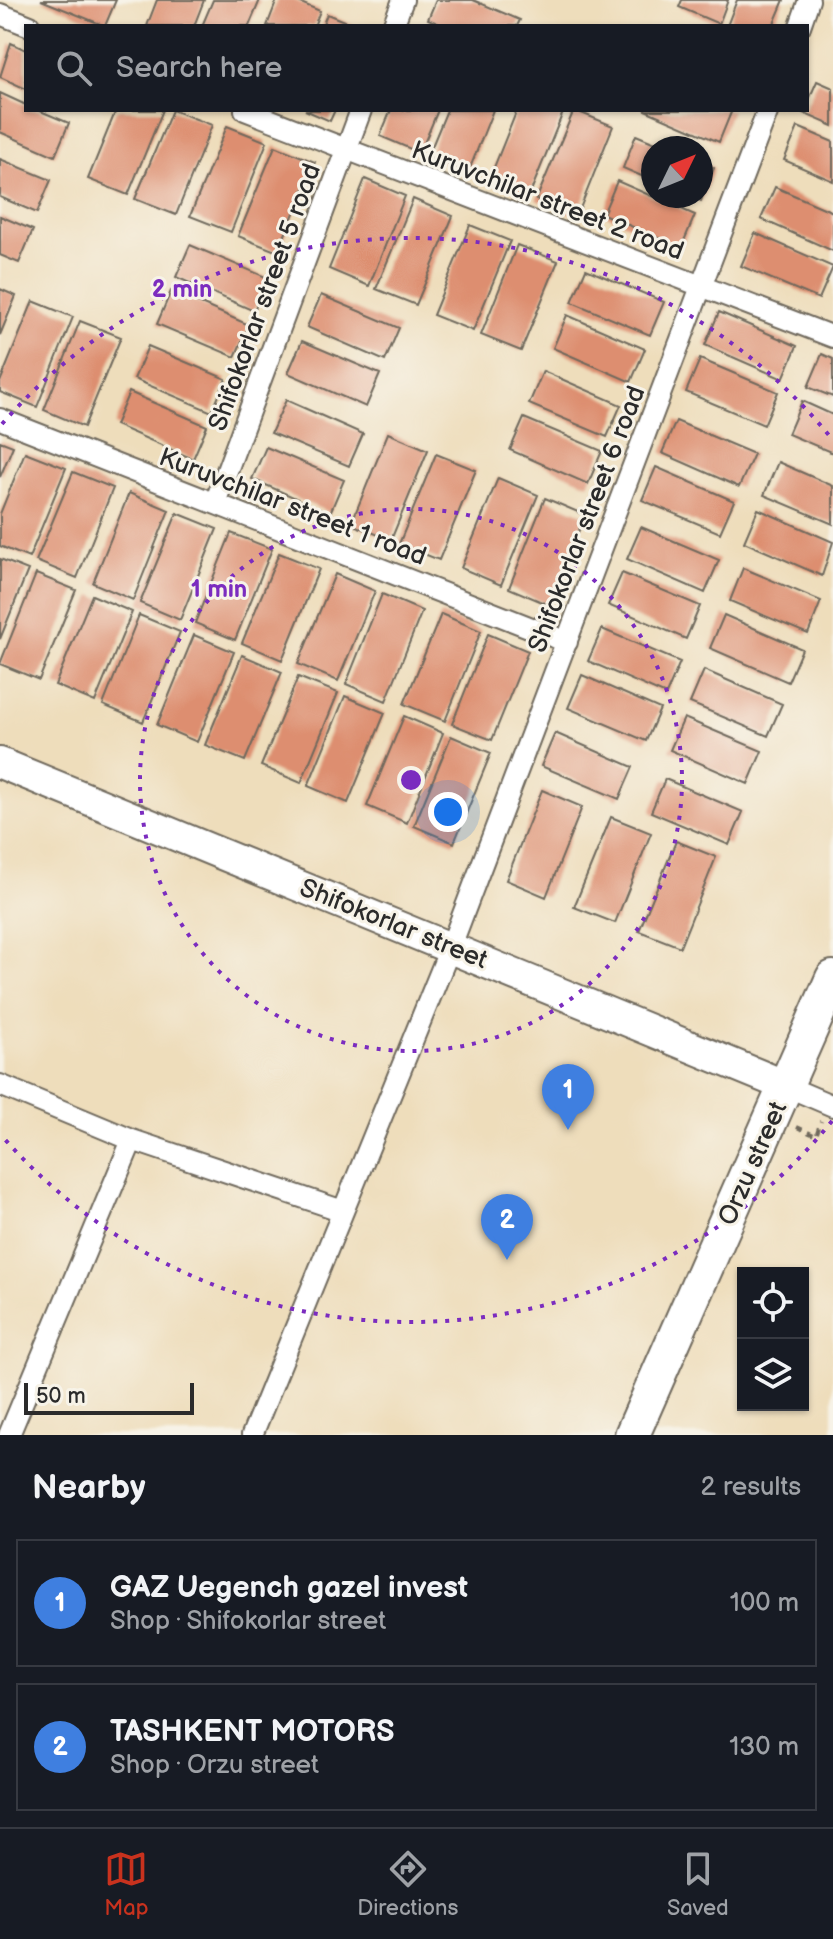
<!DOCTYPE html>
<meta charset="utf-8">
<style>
body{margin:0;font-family:"Balsamiq Sans",sans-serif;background:#20242c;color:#f1f3f6}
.controls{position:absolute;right:24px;bottom:24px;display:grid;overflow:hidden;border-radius:0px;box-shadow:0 2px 6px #0004}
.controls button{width:72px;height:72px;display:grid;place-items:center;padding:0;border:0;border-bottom:2px solid #363941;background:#171b24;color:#f1f3f6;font:40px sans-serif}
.compass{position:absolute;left:641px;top:136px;width:72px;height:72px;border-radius:50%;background:#171b24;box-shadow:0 2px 6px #0004;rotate:47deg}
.scale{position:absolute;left:24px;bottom:20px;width:170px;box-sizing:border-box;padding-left:8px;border:4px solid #2b2b2b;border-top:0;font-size:22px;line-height:28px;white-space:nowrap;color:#2b2b2b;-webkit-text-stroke:6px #f7f3e8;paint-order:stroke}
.you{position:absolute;left:448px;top:812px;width:28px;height:28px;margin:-20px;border:6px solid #fff;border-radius:50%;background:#1a73e8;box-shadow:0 0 0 12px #1a73e833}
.badge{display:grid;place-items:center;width:52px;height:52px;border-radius:50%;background:#c8321e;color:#fff;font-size:26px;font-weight:700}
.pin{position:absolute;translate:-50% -66px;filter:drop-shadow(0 2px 4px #0008)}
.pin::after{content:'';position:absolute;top:42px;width:28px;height:24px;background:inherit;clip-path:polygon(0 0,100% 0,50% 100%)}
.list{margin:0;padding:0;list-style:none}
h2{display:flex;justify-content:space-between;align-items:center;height:104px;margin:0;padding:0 32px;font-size:34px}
h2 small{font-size:26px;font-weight:400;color:#9ea1a6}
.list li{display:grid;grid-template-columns:52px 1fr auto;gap:24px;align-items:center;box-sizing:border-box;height:128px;margin:0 16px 16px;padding:0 16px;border:2px solid #363941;border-radius:0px}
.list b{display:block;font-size:30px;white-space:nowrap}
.list p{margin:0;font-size:26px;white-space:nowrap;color:#9ea1a6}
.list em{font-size:26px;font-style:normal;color:#9ea1a6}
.icon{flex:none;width:44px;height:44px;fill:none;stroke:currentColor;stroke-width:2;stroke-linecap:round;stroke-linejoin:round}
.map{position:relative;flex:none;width:833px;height:1435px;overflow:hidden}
.search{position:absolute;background:#171b24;box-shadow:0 2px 6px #0004;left:24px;right:24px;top:24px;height:88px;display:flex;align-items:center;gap:20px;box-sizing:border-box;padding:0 28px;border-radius:0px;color:#9ea1a6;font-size:30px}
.sheet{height:392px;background:#171b24}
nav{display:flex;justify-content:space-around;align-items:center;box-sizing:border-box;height:112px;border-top:2px solid #363941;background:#171b24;font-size:22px;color:#9ea1a6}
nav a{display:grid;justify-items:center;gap:4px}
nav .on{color:#c8321e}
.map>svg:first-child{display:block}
.building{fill:#dd8e6f}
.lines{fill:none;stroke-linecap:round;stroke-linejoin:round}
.street-casing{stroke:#6f695d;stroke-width:24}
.secondary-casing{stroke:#6f695d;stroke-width:34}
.primary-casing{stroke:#6f695d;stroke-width:38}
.path{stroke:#6f695d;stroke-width:4;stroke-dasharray:6 6;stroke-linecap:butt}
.street{stroke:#fff;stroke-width:20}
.secondary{stroke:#fff;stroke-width:30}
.primary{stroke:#fff;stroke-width:34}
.ring{fill:none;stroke:#7b2cbf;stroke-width:4;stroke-dasharray:4 8}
.labels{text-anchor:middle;stroke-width:6;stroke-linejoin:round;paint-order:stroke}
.street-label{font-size:26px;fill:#2b2b2b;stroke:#f7f3e8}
.centre{fill:#7b2cbf;stroke:#f7f3e8;stroke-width:4}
.ring-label{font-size:24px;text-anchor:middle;font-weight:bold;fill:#7b2cbf;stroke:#f7f3e8;stroke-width:6;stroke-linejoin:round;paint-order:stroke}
</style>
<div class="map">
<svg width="833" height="1435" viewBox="0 0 833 1435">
<rect width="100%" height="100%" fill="#f7f3e8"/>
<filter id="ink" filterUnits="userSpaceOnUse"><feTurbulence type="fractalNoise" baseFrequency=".0125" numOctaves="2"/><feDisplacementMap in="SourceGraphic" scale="16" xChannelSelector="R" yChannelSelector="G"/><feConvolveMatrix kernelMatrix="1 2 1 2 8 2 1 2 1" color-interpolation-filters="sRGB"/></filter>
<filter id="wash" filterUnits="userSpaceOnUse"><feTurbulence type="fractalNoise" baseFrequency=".006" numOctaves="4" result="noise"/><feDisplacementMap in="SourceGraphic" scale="32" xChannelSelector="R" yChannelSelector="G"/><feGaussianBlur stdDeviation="1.8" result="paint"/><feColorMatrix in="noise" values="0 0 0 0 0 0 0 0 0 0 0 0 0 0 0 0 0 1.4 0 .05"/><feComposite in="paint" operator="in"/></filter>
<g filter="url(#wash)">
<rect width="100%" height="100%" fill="#edb"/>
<g id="blocks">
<path class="building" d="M41,0H116L105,26Z
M157,0H204L194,26H147Z
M213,0H260L249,26H202Z
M277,0H294L320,11L314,26H267Z
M436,0H473L520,20L517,26H444L428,19Z
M682,0H728L719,24L679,7Z
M737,0H784L773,26H727Z
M327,14L356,26H322Z
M11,43L26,50V89L0,77Z
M817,81L833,88V126L803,113Z
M0,93L26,105V110H38L69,123L55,156L0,132Z
M116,110H163L128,195L88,179Z
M172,110L212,125L176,215L135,199Z
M305,110H335L330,121Z
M391,110H438L420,153L380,136Z
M447,110H493L468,173L428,156Z
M517,110H564L529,196L489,180Z
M574,110L613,126L577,216L536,200Z
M645,110H732L719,142Z
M227,126L267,142L231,232L190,216Z
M798,127L833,142V181L784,160Z
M636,135L667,148H653V181L623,168Z
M275,146L315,162L278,252L238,236Z
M0,159L51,180L37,213L0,197Z
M701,163L714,168L701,201L689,196H701Z
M365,179L405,196L369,286L329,269Z
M617,181L695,215L681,248L603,214Z
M775,187L833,212V251L761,219Z
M413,199L453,216L416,305L376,289Z
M0,216L33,230L19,263L0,255Z
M470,225L510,241L473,331L433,315Z
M755,233L833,267L819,299L741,266Z
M190,245L268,278L254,311L176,277Z
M517,245L558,261L521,351L481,335Z
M586,269L664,302L650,335L572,302Z
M0,289L16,296L0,335Z
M171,291L249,325L235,357L157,324Z
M321,295L399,328L385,361L307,327Z
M33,301L73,317L37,407L0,392V382Z
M719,312L797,346L783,379L705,345Z
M567,315L645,349L631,382L553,348Z
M80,321L121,337L84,427L44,410Z
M302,341L380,374L366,407L288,373Z
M148,346L226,379L212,412L134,379Z
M822,354L833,359V397L808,387Z
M700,359L778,392L764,425L686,392Z
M543,371L621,405L607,437L529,404Z
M129,392L207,426L193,459L115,425Z
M286,400L363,434L349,466L271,433Z
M802,401L833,415V453L788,434Z
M524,418L602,451L588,484L510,450Z
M676,421L754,454L739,487L662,453Z
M388,433L428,450L391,540L351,524Z
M0,441L13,446L0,477Z
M266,447L344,480L330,513L252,479Z
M25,452L66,468L29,558L0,546V514Z
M436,454L476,470L439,560L399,544Z
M778,462L833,486V524L764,495Z
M656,467L734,501L720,533L642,500Z
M73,472L113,488L77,578L36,561Z
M498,478L538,495L501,585L461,568Z
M129,493L169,510L133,600L93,583Z
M545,498L585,515L549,605L509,588Z
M758,509L833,542L822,576L744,542Z
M177,513L217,529L180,620L140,603Z
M641,527L719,560L705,593L627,559Z
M231,533L272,549L235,640L195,623Z
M279,553L319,569L282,660L242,643Z
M0,559L28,570L0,639Z
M743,568L821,601L808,634L730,601Z
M622,573L700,606L686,639L608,605Z
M36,574L76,590L39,680L0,664Z
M335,574L375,591L338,681L298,664Z
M382,594L422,611L386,701L346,684Z
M92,595L132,612L95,702L55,685Z
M441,614L481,631L445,721L404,704Z
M139,615L180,632L143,722L103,705Z
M724,615L802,649L788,682L710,648Z
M602,629L680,662L666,695L588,661Z
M488,634L528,651L492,740L452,724Z
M194,635L234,652L197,742L157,725Z
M242,655L282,672L245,761L205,745Z
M704,670L782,704L768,736L690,703Z
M582,675L660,709L646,741L568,708Z
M298,677L338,693L301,783L261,766Z
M345,696L385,713L348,803L308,786Z
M404,716L443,733L407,823L367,806Z
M684,718L762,751L748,784L670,750Z
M555,733L633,767L619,799L541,766Z
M451,736L491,753L454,843L414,826Z
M665,779L743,812L729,845L651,812Z
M542,790L582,807L546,897L506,880Z
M611,817L651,833L615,923L574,907Z
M676,841L716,857L680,947L639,931Z"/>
</g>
</g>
<g filter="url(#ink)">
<use href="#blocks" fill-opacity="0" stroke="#6f695d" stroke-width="2"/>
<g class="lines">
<defs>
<path id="street" d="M0,14L30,26
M393,26L403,0
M800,26L809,0
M245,110L833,337
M0,419L567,642
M215,503L361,110
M0,1085L132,1140L9,1435
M786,1086L833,1106
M132,1140L343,1211
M252,1435L451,946L768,110"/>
<path id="secondary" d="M0,763L786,1086"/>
<path id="primary" d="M632,1435L833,978"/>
</defs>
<use href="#street" class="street-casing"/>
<use href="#secondary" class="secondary-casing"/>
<use href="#primary" class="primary-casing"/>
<path class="path" d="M797,1127L816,1136L821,1121"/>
<use href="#street" class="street"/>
<use href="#secondary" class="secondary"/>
<use href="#primary" class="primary"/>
</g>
</g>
<g class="ring">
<circle cx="411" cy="780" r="271"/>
<path d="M832 1121A542 542 0 0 1 2 1136M2 424A542 542 0 0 1 832 439"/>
</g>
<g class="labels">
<g class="street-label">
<text transform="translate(548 200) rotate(21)" y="9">Kuruvchilar street 2 road</text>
<text transform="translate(264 297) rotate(-70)" y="9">Shifokorlar street 5 road</text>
<text transform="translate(293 506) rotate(21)" y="9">Kuruvchilar street 1 road</text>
<text transform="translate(586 519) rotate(-69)" y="9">Shifokorlar street 6 road</text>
<text transform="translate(394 923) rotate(22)" y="9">Shifokorlar street</text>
<text transform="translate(752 1163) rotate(-66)" y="9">Orzu street</text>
</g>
</g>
<circle cx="411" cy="780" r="12" class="centre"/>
<g class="ring-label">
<text x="182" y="297">2 min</text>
<text x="219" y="597">1 min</text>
</g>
</svg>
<div class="controls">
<button><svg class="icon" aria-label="locate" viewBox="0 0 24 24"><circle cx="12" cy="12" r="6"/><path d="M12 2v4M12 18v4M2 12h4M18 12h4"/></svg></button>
<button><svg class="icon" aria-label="layers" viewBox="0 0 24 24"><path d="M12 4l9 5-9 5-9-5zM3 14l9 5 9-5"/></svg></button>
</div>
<svg class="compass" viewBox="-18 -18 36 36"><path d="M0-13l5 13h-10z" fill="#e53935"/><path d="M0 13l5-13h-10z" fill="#9ea1a6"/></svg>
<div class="scale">50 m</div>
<div class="you"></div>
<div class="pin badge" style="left:568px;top:1130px;background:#3f7fe0">1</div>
<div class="pin badge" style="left:507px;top:1260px;background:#3f7fe0">2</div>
<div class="search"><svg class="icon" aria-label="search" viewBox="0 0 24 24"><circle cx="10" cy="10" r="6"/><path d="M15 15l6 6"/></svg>Search here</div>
</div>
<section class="sheet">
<h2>Nearby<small>2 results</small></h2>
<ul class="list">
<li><span class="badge" style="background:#3f7fe0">1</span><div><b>GAZ Uegench gazel invest</b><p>Shop · Shifokorlar street</p></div><em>100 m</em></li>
<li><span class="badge" style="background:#3f7fe0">2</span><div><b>TASHKENT MOTORS</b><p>Shop · Orzu street</p></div><em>130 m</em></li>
</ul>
</section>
<nav>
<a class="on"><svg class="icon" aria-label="map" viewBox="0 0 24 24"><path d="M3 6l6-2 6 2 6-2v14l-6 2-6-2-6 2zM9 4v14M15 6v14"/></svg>Map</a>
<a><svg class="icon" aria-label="directions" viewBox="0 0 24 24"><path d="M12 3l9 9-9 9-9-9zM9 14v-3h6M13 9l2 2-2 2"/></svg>Directions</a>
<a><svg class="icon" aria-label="saved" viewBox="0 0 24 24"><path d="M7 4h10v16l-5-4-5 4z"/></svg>Saved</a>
</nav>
